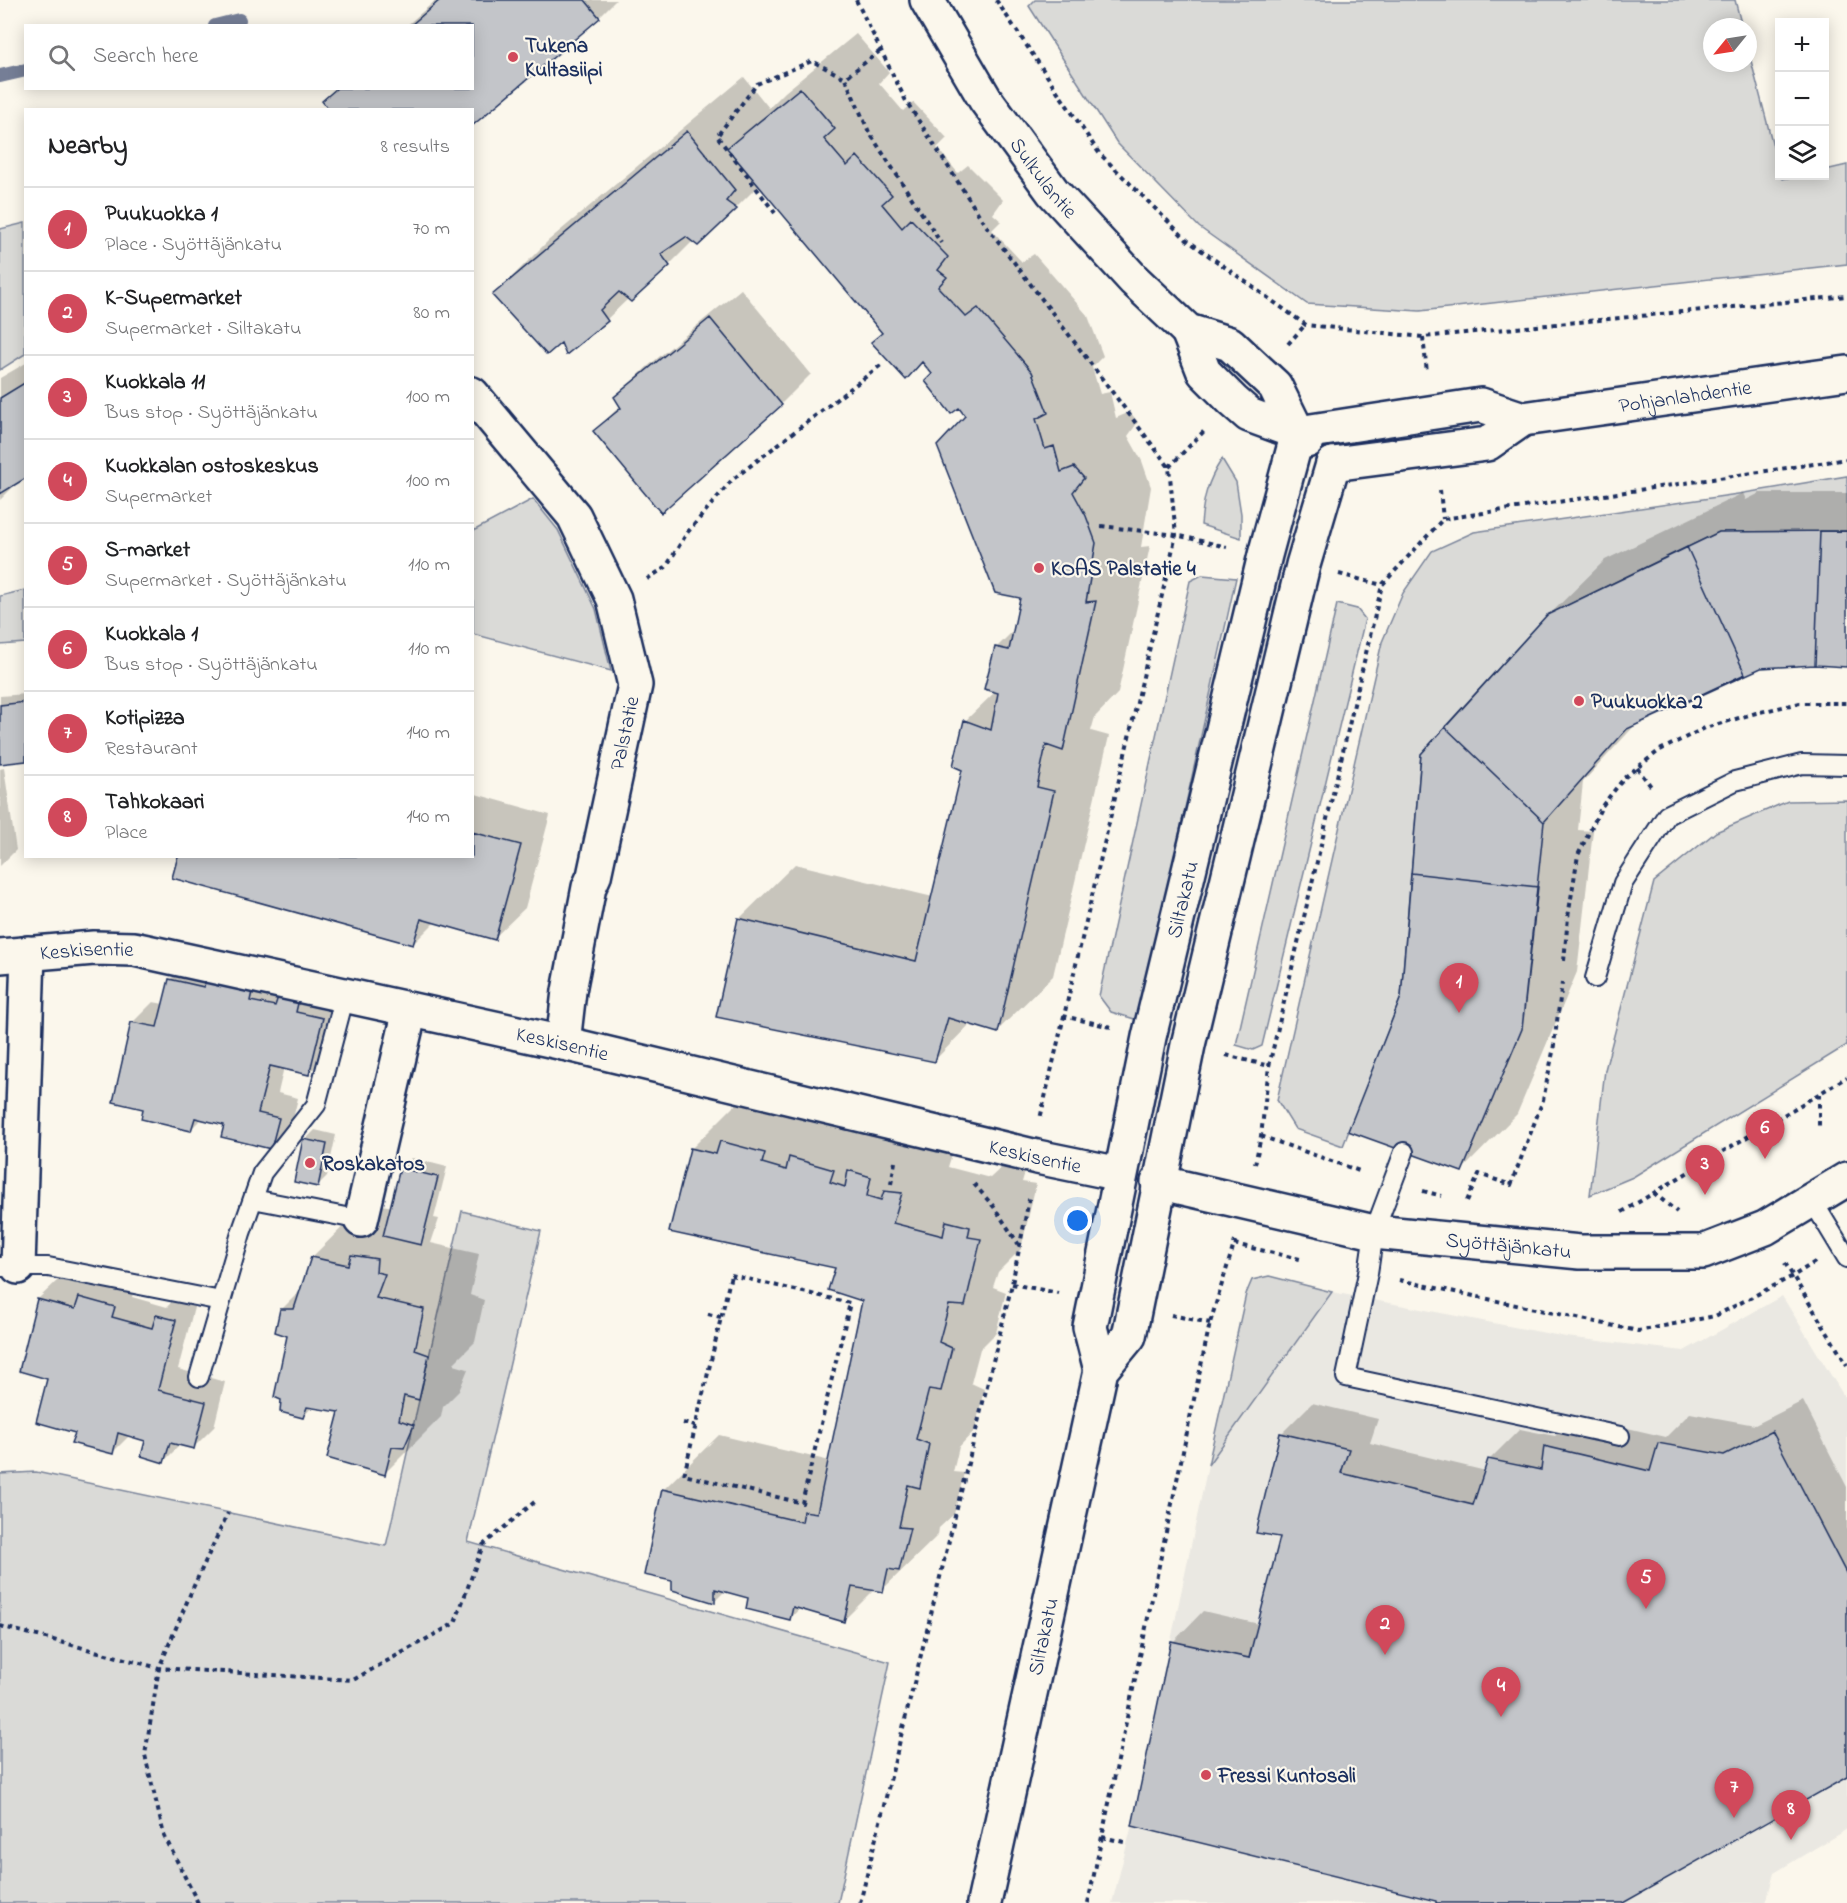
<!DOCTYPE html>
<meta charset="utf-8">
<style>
body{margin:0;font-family:"Indie Flower",sans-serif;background:#f6f6f6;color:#202124}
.controls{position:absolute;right:18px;top:18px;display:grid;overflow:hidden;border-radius:0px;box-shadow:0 3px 15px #0003}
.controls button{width:54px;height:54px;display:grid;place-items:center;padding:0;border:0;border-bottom:2px solid #e0e0e0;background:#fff;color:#202124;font:30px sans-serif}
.compass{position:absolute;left:1703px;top:18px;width:54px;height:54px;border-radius:50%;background:#fff;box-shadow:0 3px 15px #0003;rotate:240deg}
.you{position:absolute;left:1078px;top:1221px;width:21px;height:21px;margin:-15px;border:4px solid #fff;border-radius:50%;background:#1a73e8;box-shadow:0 0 0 9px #1a73e833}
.badge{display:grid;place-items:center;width:39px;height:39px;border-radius:50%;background:#d1495b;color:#fff;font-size:20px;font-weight:700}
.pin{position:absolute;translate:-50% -50px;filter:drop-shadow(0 2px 3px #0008)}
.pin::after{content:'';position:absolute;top:32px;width:21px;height:18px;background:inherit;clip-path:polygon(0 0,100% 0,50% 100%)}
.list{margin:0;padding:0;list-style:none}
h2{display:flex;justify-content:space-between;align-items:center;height:78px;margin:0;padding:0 24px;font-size:26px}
h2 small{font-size:20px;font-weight:400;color:#757577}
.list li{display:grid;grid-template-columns:39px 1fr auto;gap:18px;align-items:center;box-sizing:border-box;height:84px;padding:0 24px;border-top:2px solid #e0e0e0}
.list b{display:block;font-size:22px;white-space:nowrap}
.list p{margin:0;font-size:20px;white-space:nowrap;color:#757577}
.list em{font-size:20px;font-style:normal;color:#757577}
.icon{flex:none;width:33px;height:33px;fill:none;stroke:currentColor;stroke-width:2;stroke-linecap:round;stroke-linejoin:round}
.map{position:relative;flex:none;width:1847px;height:1903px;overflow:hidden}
.search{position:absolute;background:#fff;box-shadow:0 3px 15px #0003;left:24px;top:24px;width:450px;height:66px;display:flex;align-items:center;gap:15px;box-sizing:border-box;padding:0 21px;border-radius:0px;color:#757577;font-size:22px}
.panel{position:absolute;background:#fff;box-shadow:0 3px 15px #0003;left:24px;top:108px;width:450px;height:750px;border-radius:0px}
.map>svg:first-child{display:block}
.built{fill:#eae8e2}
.green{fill:#dadad7;stroke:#7a849a;stroke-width:1.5}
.shadow{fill:#0003}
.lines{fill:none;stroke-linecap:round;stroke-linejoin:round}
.stream{stroke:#747e96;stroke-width:14}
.building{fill:#c3c5c9;stroke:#1b2f5e;stroke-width:1.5}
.lane-casing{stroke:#1b2f5e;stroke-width:22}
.street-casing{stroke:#1b2f5e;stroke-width:38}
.secondary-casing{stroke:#1b2f5e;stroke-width:38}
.path{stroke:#1b2f5e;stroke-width:4;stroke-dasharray:4.5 4.5;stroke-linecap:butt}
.lane{stroke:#fbf7ec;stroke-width:18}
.street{stroke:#fbf7ec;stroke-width:33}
.secondary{stroke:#fbf7ec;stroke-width:33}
.poi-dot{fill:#d1495b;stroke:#fbf7ec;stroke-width:2}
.labels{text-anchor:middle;stroke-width:4.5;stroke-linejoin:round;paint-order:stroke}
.poi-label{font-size:21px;font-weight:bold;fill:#1b2f5e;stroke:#fbf7ec;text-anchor:start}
.street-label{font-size:21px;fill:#1b2f5e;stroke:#fbf7ec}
</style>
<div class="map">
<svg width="1847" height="1903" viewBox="0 0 1847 1903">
<rect width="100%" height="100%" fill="#fbf7ec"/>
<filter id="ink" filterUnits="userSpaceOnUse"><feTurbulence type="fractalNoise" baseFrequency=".0167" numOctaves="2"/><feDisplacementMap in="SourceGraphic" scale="12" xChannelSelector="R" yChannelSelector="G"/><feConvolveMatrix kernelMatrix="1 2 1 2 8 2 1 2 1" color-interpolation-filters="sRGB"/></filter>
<g filter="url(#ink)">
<path class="built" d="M1332,1292L1566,1337L1684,1351L1782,1296L1847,1401V1829L1774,1873L1766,1903H1112L1132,1825L1208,1465Z"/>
<path class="green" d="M1035,0H1735L1742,27H1712V63H1748V49L1779,169L1780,176L1782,179L1800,176H1824L1825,170L1847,165V264L1420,311L1307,304L1199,227L1117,143L1029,6Z
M25,223V354L0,370V229Z
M1222,459L1236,482L1241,514V538L1201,525C1203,499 1207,482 1222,459Z
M1847,476V531L1719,532L1547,615L1421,754L1401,997L1343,1146L1295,1129L1277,1100L1382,642L1403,593L1432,551L1474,532L1738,494Z
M533,499L558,530L596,609L611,671L473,634V531Z
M1202,575L1236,578L1138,1020L1111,1012L1099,996L1190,581Z
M25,590V643L0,645V596Z
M1337,604L1357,609L1365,619L1262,1046L1253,1050L1236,1045Z
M1847,800V1045L1633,1177L1590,1195L1605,1070L1654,882L1716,832L1788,801Z
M462,1211L541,1231L468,1542L890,1662L838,1903H0V1474L36,1472L386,1546Z
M1269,1276L1332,1292L1208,1465L1246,1294L1252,1280Z"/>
<path class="shadow" d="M436,0H616L599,17L472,88V26H406Z
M856,34L889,72L879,83L903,111L913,102L947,138L937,148L958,173L968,165L1003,200L993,214L1001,221L992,230L1022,262L1034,254L1088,316L1103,356L1092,367L1100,394L1110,392L1116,418L1130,412L1138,422L1128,436L1142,461L1151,487L1141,547L1150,546L1118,693L1095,717L1091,731L1109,736L1053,976L997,1031L971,1023L935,1060L739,919L795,864L933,897L964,769L965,721L996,691V648L1015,629L1022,597L967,416L923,360L883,332L760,184L736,208L693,241L669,265L629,298L607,319L566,352L562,340L494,295L549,240L744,77L769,108L785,92Z
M741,289L811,374L781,404L595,431L621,405L616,397L647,367Z
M26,363V476L10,486L12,488L0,500V378Z
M1743,493L1746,500L1760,493H1847V665L1815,664L1760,667L1637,723L1583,782L1578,830L1593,831L1577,972L1517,1114L1462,1170L1548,616L1605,560Z
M26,694V760L0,763V696Z
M4,768L16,850L0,866V769Z
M472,793L550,815L525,908L494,938L435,922L413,944L174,877L472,856Z
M191,959L342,998L329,1053L309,1073L284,1067L278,1093L298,1098L291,1127L271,1148L226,1124L202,1118L191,1129L145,1108L133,1022L153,1002L164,1004L170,980Z
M747,1093L957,1138L948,1167L990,1178L1003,1166L1025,1172L1022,1182L1036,1184L1021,1249L998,1272L993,1287L1006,1292L996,1333L980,1349L971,1383L984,1389L975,1430L959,1447L953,1472L964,1473L954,1514L939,1528L938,1535L882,1590L875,1589L844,1620L800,1608L790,1619L749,1597L726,1590L715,1601L663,1490L719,1435L830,1461L864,1300L837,1266L691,1149Z
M315,1130L336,1135L327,1176L317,1186L305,1140Z
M412,1158L447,1167L434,1218L439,1219L431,1243L479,1254L470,1295L484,1300L475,1342L455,1362L454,1365L468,1369L459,1391L443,1407L441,1417L385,1473L340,1411L313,1406L303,1417L288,1335L282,1309L302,1289L312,1257L368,1202L392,1207L402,1168Z
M101,1277L135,1286L132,1297L167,1307L178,1295L196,1300L178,1369L225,1382L214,1427L193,1448L181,1444L164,1461L147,1440L130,1435L112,1453L77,1432L49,1378L38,1299L59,1279L91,1287Z
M1803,1401L1847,1487V1775L1620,1903H1437L1438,1900L1173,1642L1203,1611L1259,1624L1281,1536V1434L1312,1403L1378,1419L1370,1443L1486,1471L1490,1459L1520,1429L1555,1436L1576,1416L1666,1437L1690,1413L1755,1425Z"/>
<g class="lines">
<path class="stream" d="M215,26L239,20
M0,76L26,70"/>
</g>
<path class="building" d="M440,0H585L600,18L472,126V110H329L322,101L337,88H472V26H410Z
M800,88L835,129L824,139L847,166L857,156L892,195L882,204L902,228L911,219L948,257L938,270L947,277L938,287L966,317L978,308L1032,372L1048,413L1036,419L1045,449L1054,446L1061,472L1074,467L1084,478L1073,492L1086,516L1096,543L1086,602L1096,601L1063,751L1046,745L1037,787L1054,791L998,1033L948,1018L935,1062L716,1017L738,918L916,961L962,770L953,766L964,720L991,730L998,693L984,689L995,647L1009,650L1020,598L995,593L937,446L965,416L959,408L951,414L925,381L932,374L922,362L906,380L871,342L882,333L727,148Z
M687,131L735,190L726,201L737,209L698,246L686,237L661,254L670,266L631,302L619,292L600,310L608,321L566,355L561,343L547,355L492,295Z
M710,318L782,405L661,513L593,431L621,408L614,397Z
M26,382V478L0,494V398Z
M1820,531H1847V667L1815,665Z
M1847,531V667L1815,665L1761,668L1627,729L1544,822L1522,1029L1462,1172L1348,1131L1401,997L1421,754L1547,615L1719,532Z
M1687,547L1745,674L1627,729L1544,822L1445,727L1547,615Z
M26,702V761L0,764V705Z
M472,832L521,845L495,940L421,919L413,945L172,878L178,856H472Z
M1411,873L1538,887L1522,1029L1462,1172L1348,1131L1401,997Z
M206,976L253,987L250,1001L275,1006L279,994L299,999L296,1012L323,1018L309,1075L270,1066L258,1113L279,1118L271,1149L221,1137L224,1125L195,1118L191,1131L141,1119L143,1109L113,1102L131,1022L157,1027L169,979L204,987Z
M303,1139L327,1144L318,1187L294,1182Z
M720,1141L765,1153L762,1163L786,1170L789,1157L834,1170L830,1182L845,1187L848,1170L871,1177L867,1196L881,1200L884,1191L902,1193L893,1223L943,1236L946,1221L970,1227L968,1237L981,1239L965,1306L949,1305L939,1342L952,1348L941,1391L929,1389L916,1439L929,1444L920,1488L908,1485L899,1527L910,1528L899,1571L888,1569L883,1592L852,1587L844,1622L793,1607L790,1620L746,1609L748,1598L715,1589V1603L672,1590V1581L644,1575L662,1489L802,1522L804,1511L817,1513L862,1301L828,1290L835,1268L669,1232L690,1148L716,1154Z
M400,1168L438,1177L421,1245L383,1236Z
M351,1255L377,1259L376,1272L385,1274L376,1298L424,1309L415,1350L429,1355L419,1400L404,1396L399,1420L414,1425L404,1448L392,1447L385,1475L327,1458L339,1412L307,1407L303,1418L280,1412L281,1400L274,1397L287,1336L275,1332L280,1309H294L311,1257L348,1265Z
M79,1297L115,1307L112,1317L152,1328L156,1315L176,1320L158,1390L206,1402L194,1449L170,1443L164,1463L141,1456L145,1441L118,1433L113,1454L71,1443L75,1433L36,1422L47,1379L19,1371L37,1299L75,1309Z
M1772,1431L1847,1575V1777L1623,1903H1436V1901L1132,1826L1171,1641L1249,1658L1280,1537L1256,1533L1280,1433L1349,1449L1341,1473L1473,1505L1488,1459L1541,1470L1544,1446L1650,1471L1658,1443L1724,1455Z"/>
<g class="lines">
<defs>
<path id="lane" d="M1595,978L1623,883L1667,815L1735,781L1802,764L1847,765
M1404,1152L1374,1232L1368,1273L1346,1377L1620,1436
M253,1199L361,1220
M1812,1200L1847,1258
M0,1267H48L221,1301
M199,1377L241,1233L262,1173L316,1105L345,995"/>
<g id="street">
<path d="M472,394L574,516L614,599L635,685L594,876L589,887L569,991L563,1043"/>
<path id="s1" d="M0,956L94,948L134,949L563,1043L1037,1157L1120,1174"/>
<path id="s2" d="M1158,1182L1374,1232L1580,1252H1703L1765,1228L1847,1179"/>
<path d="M361,1220L410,1010"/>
<path d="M18,1267L28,953"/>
</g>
<g id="secondary">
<path id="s3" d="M927,0L985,99L1053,192L1134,280L1188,331L1230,344L1275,386L1298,433"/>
<path d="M1188,331L1204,372L1233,401L1249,415L1298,433L1307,441"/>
<path id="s4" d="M1298,433L1481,405L1523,419L1847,373"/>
<path d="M1333,464L1487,444L1523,419"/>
<path id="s5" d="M1101,1370L1090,1327L1149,1037L1265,555L1298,433"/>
<path id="s6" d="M984,1903L1101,1370L1129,1336L1188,1045L1303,565L1333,464"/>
</g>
</defs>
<use href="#lane" class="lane-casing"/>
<use href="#street" class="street-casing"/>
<use href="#secondary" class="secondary-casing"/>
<path class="path" d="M856,0L906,101L985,224L1169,467L1176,535L1040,1119
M996,0L1099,153L1187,240L1306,325L1423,337L1847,296
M880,51L845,78L869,132L941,243
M775,213L717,136L757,84L812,61L845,78
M1423,337L1427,372
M1288,344L1305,325
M1169,467L1206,429
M1440,490L1443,519
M1101,526L1176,535L1227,547
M1339,574L1382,585
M647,579L666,567L687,533L732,480L881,365
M1637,768L1653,789
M1564,961L1568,917L1578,855L1602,806L1625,777L1660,750L1705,728L1756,713L1800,703H1847
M1063,1016L1111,1027
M1226,1055L1269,1066
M1819,1094V1126
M1261,1136L1362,1172
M1255,1164L1261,1136L1269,1066L1382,585L1443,519L1847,459
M891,1184L895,1162
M974,1184L994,1207L1019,1245
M1423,1191L1442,1196
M1654,1193L1677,1212
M1467,1201L1479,1174L1511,1185L1543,1100L1553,1052L1562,983
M1622,1212L1847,1077
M1234,1244L1300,1259
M1785,1263L1847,1365
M731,1275L850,1303L802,1503L684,1475Z
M1399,1280L1638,1331L1715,1316L1793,1276L1815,1262
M1012,1284L1058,1293
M708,1314L721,1317
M1171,1315L1210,1323
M683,1423L695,1426
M0,1626L159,1668L353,1680L455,1623L483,1545L537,1500
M1102,1837L1128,1843
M198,1903L164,1835L145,1755L159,1668L192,1590L228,1513
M860,1903L1012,1284L1030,1195
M1088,1903L1210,1323L1235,1241"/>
<use href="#lane" class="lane"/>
<use href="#street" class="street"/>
<use href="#secondary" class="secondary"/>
</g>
</g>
<g class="poi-dot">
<circle cx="513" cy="57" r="6"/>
<circle cx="1039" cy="568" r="6"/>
<circle cx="1579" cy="701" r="6"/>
<circle cx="310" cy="1163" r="6"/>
<circle cx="1206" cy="1775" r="6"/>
</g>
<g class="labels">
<g class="poi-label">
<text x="525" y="52">Tukena<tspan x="525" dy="24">Kultasiipi</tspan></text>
<text x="1051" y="575">KOAS Palstatie 4</text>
<text x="1591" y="708">Puukuokka 2</text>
<text x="322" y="1170">Roskakatos</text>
<text x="1218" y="1782">Fressi Kuntosali</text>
</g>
<g class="street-label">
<text dy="7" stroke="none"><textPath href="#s3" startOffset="213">Sulkulantie</textPath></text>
<text dy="7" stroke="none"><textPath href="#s4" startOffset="393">Pohjanlahdentie</textPath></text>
<text transform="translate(624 733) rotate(-78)" y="7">Palstatie</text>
<text dy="7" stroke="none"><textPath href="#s5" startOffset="482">Siltakatu</textPath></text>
<text dy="7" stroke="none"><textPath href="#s1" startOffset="87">Keskisentie</textPath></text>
<text dy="7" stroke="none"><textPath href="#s1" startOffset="573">Keskisentie</textPath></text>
<text dy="7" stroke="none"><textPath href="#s1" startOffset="1059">Keskisentie</textPath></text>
<text dy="7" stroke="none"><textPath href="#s2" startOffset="357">Syöttäjänkatu</textPath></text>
<text dy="7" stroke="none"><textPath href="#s6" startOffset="273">Siltakatu</textPath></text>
</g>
</g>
</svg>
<div class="controls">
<button>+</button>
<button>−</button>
<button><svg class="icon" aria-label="layers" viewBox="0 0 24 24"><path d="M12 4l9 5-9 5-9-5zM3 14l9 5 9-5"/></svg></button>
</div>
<svg class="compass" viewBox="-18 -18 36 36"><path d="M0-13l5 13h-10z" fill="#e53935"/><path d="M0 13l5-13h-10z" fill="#757577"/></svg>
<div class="you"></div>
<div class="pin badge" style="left:1459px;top:1013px">1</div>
<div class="pin badge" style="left:1385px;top:1655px">2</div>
<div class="pin badge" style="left:1705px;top:1195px">3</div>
<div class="pin badge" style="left:1501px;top:1717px">4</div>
<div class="pin badge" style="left:1646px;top:1609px">5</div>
<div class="pin badge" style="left:1765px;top:1159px">6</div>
<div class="pin badge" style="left:1734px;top:1818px">7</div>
<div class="pin badge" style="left:1791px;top:1840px">8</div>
<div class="search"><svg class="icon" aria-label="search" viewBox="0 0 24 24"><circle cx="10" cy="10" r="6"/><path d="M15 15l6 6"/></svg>Search here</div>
<section class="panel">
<h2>Nearby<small>8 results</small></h2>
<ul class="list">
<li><span class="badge">1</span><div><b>Puukuokka 1</b><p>Place · Syöttäjänkatu</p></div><em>70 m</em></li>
<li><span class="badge">2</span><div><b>K-Supermarket</b><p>Supermarket · Siltakatu</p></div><em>80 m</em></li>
<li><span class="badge">3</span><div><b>Kuokkala 11</b><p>Bus stop · Syöttäjänkatu</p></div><em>100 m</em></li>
<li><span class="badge">4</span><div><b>Kuokkalan ostoskeskus</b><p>Supermarket</p></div><em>100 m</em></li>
<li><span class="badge">5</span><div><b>S-market</b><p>Supermarket · Syöttäjänkatu</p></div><em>110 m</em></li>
<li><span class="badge">6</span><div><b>Kuokkala 1</b><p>Bus stop · Syöttäjänkatu</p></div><em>110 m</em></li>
<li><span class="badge">7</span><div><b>Kotipizza</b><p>Restaurant</p></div><em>140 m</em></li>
<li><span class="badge">8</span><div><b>Tahkokaari</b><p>Place</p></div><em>140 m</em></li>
</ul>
</section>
</div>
